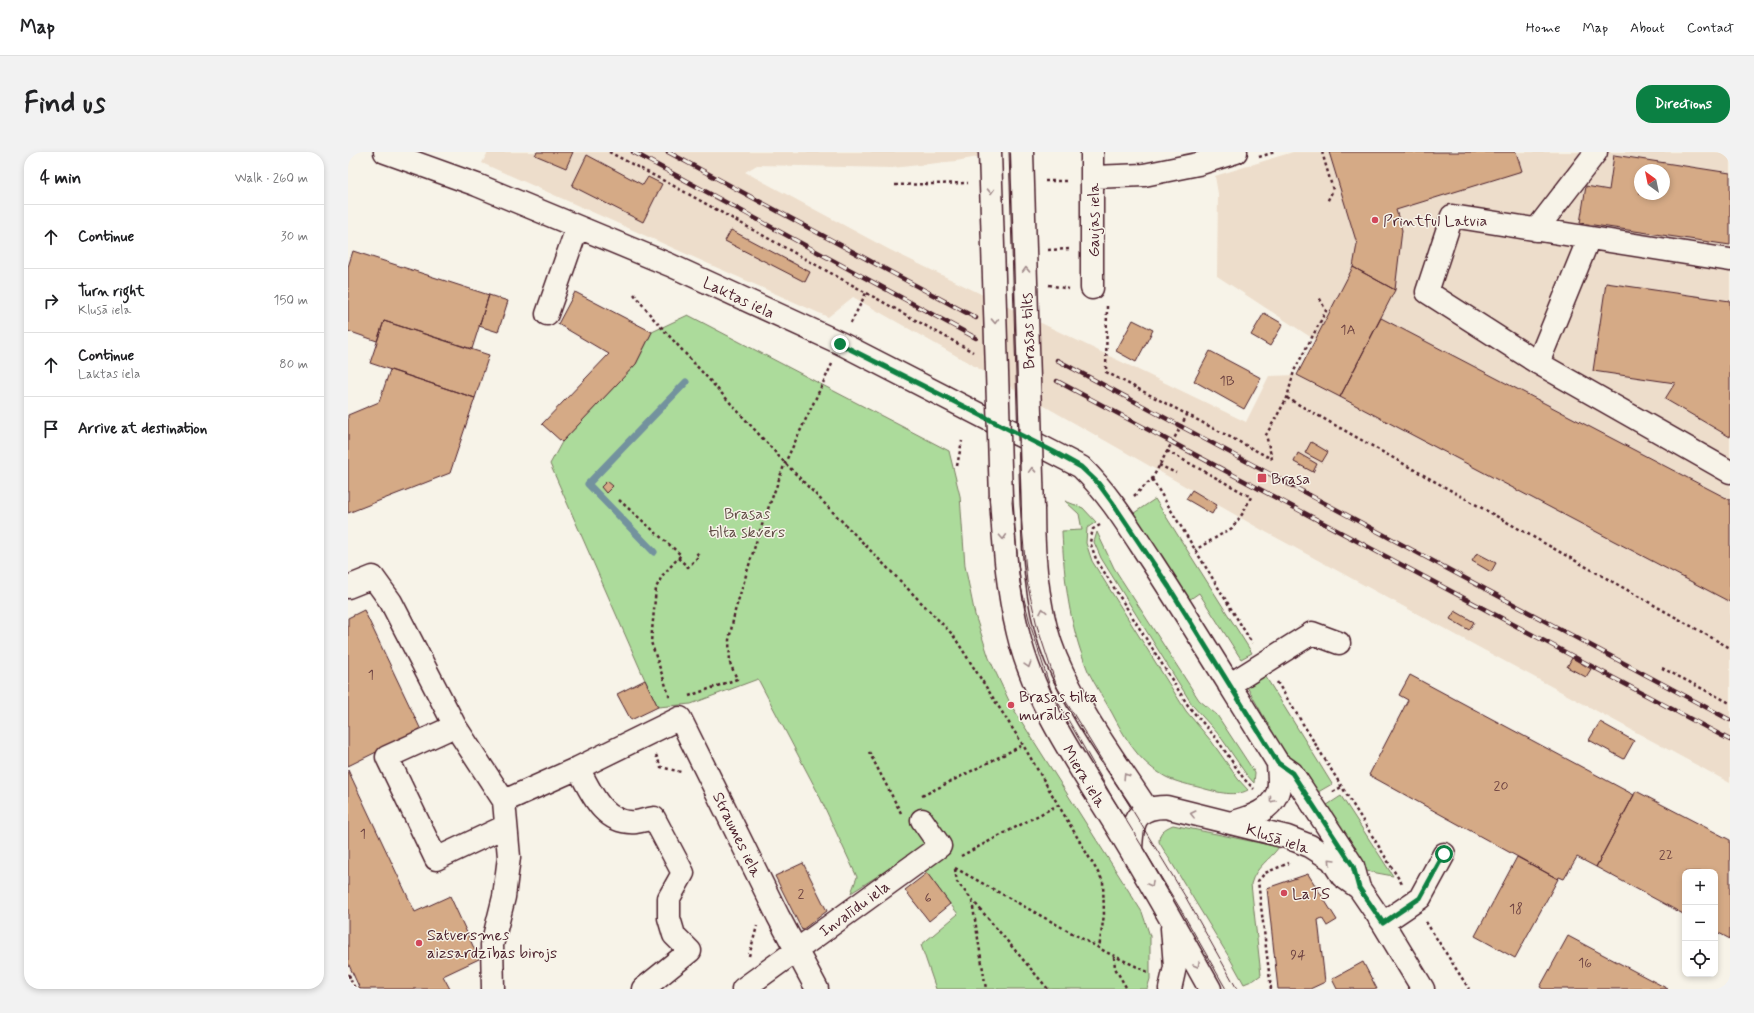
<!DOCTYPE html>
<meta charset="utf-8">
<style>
body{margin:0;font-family:Mynerve,sans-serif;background:#f2f2f2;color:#202124}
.controls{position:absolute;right:12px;bottom:12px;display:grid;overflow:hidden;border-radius:8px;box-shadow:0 2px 6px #0003}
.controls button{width:36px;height:36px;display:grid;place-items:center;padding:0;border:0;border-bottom:1px solid #e0e0e0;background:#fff;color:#202124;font:20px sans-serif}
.compass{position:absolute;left:1286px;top:12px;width:36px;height:36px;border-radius:50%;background:#fff;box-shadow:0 2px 6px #0003;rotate:327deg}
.stop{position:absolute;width:12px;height:12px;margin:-9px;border:3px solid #0b8043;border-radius:50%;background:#fff}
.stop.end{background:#0b8043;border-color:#fff;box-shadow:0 1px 4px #0008}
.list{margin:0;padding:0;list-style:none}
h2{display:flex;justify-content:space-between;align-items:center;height:52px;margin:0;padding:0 16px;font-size:17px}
h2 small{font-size:13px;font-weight:400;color:#757577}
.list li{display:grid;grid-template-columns:26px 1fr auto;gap:12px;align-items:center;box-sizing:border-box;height:64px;padding:0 16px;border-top:1px solid #e0e0e0}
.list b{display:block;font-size:15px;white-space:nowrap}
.list p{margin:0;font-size:13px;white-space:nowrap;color:#757577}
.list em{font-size:13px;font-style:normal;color:#757577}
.icon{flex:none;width:22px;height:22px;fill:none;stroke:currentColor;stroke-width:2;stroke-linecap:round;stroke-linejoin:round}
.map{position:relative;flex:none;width:1382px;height:837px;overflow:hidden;border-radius:16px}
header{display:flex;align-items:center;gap:24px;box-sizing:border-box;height:56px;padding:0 20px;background:#fff;border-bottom:1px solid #e0e0e0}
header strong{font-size:19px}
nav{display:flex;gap:22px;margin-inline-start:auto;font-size:14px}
.intro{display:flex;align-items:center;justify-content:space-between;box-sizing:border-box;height:96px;padding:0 24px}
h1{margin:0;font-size:28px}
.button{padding:10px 18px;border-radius:16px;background:#0b8043;color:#fff;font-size:14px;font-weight:700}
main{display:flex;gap:24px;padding:0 24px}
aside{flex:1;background:#fff;border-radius:16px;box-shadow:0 2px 6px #0003}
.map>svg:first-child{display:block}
.built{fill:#edddcb;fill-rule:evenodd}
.green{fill:#acdb9b;stroke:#7b7d63}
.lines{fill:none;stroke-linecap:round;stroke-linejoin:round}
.stream{stroke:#73929e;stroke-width:7}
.building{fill:#d5aa86;stroke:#4a1f2b;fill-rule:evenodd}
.minor-casing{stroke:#4a1f2b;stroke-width:25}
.path{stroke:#4a1f2b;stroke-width:2.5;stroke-dasharray:3 3;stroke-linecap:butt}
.minor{stroke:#f7f3e8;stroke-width:22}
.tram{stroke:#4a1f2b;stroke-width:1}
.rail-casing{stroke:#4a1f2b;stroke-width:4.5}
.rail{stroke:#f7f3e8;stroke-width:3;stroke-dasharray:9;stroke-linecap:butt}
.minor-bridge-casing{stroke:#4a1f2b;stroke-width:25;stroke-linecap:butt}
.minor-bridge{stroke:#f7f3e8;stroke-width:22}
.oneway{stroke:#a0898a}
.route{stroke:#0b8043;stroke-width:5}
.poi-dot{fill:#d1495b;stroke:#f7f3e8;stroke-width:1.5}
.labels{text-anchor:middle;stroke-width:3;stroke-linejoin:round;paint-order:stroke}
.number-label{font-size:14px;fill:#6d4242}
.street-label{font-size:16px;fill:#4a1f2b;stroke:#f7f3e8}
.poi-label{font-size:16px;fill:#4a1f2b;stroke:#f7f3e8;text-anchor:start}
.park-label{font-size:16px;fill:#624e47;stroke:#f7f3e8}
</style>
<header>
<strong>Map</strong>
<nav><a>Home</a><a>Map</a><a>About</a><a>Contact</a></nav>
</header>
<div class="intro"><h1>Find us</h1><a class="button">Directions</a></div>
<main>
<aside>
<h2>4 min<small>Walk · 260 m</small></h2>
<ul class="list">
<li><svg class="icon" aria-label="ahead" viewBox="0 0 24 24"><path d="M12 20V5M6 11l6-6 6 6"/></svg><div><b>Continue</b></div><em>30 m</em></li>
<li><svg class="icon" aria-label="right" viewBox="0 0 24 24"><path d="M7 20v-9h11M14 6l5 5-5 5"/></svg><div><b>Turn right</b><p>Klusā iela</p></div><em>150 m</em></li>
<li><svg class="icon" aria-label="ahead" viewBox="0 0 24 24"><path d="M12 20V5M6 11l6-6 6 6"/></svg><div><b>Continue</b><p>Laktas iela</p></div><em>80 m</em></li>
<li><svg class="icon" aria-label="arrive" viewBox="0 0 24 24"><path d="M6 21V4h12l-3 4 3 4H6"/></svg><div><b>Arrive at destination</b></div></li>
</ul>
</aside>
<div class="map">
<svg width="1382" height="837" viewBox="0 0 1382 837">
<rect width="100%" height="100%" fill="#f7f3e8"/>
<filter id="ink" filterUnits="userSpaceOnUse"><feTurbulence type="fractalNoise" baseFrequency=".025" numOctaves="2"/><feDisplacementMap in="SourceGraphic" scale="8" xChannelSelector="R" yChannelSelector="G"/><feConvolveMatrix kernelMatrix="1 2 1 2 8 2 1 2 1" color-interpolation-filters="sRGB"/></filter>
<g filter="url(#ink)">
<path class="built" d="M140,0H657L608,9L544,16L409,13L397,20L542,98L898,270L921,224L949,223L967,188L869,124L870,42L867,24L945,0H1382V631L914,378L505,145L480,165L134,11ZM1292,18H1316V42H1292Z"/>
<path class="green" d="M340,163L601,299L612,344L617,414L627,463L641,506L663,553L794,760L802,784V827L799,837H588L573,793L610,762L564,702L503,741L509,725L469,639L410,527L343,552L310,555L297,528L202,312L214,290L288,212L304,180Z
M807,347L904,501L893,507L851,441L841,448L786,361Z
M717,349L735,356L748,370L739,376L738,391L744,409L838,559L864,590L890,627L900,638C886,646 865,639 850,635C838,632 823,629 813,622C790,609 776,584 764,561C756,547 747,533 740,519C721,472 716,429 714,379L734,378L731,362Z
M749,380L766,416L851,548L869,563L907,621L906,631L898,622L872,584L845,554L753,406L746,390Z
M916,522L984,632L965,643L929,588L898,533Z
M993,644L1045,724L1018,719L995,684L973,657Z
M825,673L931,695C921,709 908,714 903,732L913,823L906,828L896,832L881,805L811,690C811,680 816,677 825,673Z"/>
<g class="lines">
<path class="stream" d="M306,400L240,332L338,230"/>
</g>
<path class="building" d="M189,0H225L218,16L187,3Z
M981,0H1168L1174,19L1048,58L1054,78L1047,138L1005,115L1009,92Z
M239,3L295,33L300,25L314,32L295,70L224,34Z
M1266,3L1382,21V93L1232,71L1238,34L1261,38ZM1292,18H1316V42H1292Z
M383,78L462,120L457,130L377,89Z
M5,99L141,143L124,197L36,169L29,189L0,179V115Z
M1005,115L1047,138L992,245L949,223Z
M1258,131L1382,149V285L1317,247L1327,231L1245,219Z
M227,140L304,180L288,212L214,290L194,272L261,202L210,172Z
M141,143L160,149L150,180L131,174Z
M916,161L935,172L922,194L903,183Z
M1033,166L1382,348V450L992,245Z
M785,168L805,178L788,210L768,199Z
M36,169L141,203L127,246L22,211Z
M862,199L913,226L896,257L846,229Z
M42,218L127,246L102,321L0,361V263L31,250Z
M963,290L980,300L974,310L957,301Z
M950,301L969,312L965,320L946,310Z
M259,329L265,334L258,341L253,335Z
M844,338L869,353L864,362L838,347Z
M1129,401L1148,411L1143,420L1124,409Z
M16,458L73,578L0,614V466Z
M1107,459L1126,470L1121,478L1102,467Z
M1224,506L1243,517L1238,525L1219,515Z
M1062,523L1286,643L1248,715L1229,705L1216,727L1211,725L1210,727L1021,623L1060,548L1051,543Z
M297,528L310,555L283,568L269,542Z
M1252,570L1286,589L1276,607L1241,588Z
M0,618L67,760L102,744L131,807L95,824L102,837H12L0,811Z
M1288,639L1382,688V787L1367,779V720H1337V763L1248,715Z
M1169,705L1210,727L1167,806L1127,784Z
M455,711L479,759L454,778L427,724Z
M579,721L602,752L581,769L557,738Z
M960,722L989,768L979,774L974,766L970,768L977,830L962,837H930L919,736Z
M1220,784L1320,837H1195L1192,835Z
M1015,810L1029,837H989L984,827Z"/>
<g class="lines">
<defs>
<path id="minor" d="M37,0L129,33L322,113L492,191L733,315C762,343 782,377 804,410C847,476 888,544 930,611L944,621L1005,714L1011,736
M745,25L796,23L850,12L888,0
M1188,78L1248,0
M1382,108L1104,64L1079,140L1190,211L1382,320
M744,136V0
M199,162L229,76
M1190,211L1241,86
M653,346C656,392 659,437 670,481C687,553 732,615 770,677C802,730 832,783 862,837
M685,357C685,406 689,460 708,506C731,560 767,608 799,657
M0,435L25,425L43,450L107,574L156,649L161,705L156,745L144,793L145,837
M881,533L964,481L991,491
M107,574L39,605L88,707L158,674
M230,616L332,566L430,764L469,837
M156,649L230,616C243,640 255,673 288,670C294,669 300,667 306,666L335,721L321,746V766L326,783L342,799L295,837
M883,671C901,665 920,661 929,642C933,633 930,620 930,611
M783,698C784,671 786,655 818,655L939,685L962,694L984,708L994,724L1011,736L1035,771L1075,837
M1035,771L1072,746L1096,702
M395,837L592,694L574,668
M822,837L827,815L824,776"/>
</defs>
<use href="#minor" class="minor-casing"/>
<path class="path" d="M261,0L324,33L625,200
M974,0L985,38L979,50
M911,5L927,0
M697,29H720
M547,33L620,31
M700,98L721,97
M701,133L721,137
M286,142L304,165L437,311L605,483L675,593L755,729L756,763L751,796
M759,154L758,220L924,307
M503,171L518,141
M939,246L1382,496
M819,299L903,345L895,361L884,376L847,398
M924,307L918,283L939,246L946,219L978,159L971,145
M811,313L828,321
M609,314L614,289
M804,327L904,491
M786,344L804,327L839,263
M271,348L333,403L314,424L308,436L303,490L322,546
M752,373L745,377L742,390L748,407L841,555L868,586L896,627L906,637
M330,406L340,415L351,404L348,400
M1314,516L1382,551
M929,530L1054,732
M341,544L389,527L382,511L381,488L387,459L410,384L437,311L484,212
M521,600L553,661
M308,603L313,615L333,620
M985,640L995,634
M574,644L675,593
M613,704L710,653
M607,716L760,801L802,821
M607,717L609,730L700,837
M624,749L638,837
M1078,770L1121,837
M401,804L409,774
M766,805L767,816L779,837
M0,822L7,837
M0,825L6,823
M923,837L910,729L917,721L941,711"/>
<use href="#minor" class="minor"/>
<path class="tram" d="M653,0L664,350L672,431L683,475L703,538L767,650L833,758L878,837
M661,0L672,353L679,430L689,474L709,535L837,744L889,837"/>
<defs>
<path id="rail" d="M285,0L628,186
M320,0L628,166
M709,208L1382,568
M709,229L1382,588"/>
</defs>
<use href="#rail" class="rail-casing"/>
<use href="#rail" class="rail"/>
<defs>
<path id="minor-bridge" d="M642,0L653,346
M674,0L685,357"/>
</defs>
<use href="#minor-bridge" class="minor-bridge-casing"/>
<use href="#minor-bridge" class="minor-bridge"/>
</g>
<defs><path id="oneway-chevron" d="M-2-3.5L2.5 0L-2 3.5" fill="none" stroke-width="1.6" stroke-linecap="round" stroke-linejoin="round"/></defs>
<g class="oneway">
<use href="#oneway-chevron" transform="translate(643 39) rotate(88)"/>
<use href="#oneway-chevron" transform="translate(678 118) rotate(-92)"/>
<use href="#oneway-chevron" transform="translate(647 169) rotate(88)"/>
<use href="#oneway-chevron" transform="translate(684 318) rotate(-92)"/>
<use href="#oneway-chevron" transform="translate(655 385) rotate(87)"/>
<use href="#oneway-chevron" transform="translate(695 459) rotate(-101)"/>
<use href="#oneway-chevron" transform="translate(680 513) rotate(72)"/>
<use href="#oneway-chevron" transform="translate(778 624) rotate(-123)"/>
<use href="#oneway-chevron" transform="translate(924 648) rotate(127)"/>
<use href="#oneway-chevron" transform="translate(845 662) rotate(-166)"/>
<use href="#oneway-chevron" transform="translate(983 709) rotate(-134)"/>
<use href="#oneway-chevron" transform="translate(803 732) rotate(60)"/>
<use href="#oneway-chevron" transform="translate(849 813) rotate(61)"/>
</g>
</g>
<g class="lines" filter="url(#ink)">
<path class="route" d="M492,192L706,300L733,315L750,331L764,350L821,435L930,611L944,621L1005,714L1011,736L1035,771L1072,746L1096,702"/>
</g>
<g class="poi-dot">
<circle cx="1027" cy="68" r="4"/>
<rect x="909" y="321" width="10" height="10" rx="2"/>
<circle cx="663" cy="553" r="4"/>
<circle cx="936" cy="741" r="4"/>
<circle cx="71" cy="791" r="4"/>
</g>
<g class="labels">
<g class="number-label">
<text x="1000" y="182">1A</text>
<text x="879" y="233">1B</text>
<text x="23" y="527">1</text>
<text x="1153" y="638">20</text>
<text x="15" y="686">1</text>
<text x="1318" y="707">22</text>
<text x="453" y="746">2</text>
<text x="580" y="750">6</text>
<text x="1168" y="761">18</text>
<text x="950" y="807">94</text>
<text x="1237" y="815">16</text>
</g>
<g class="street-label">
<text transform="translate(745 68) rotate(-90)" y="6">Gaujas iela</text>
<text transform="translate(391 145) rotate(25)" y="6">Laktas iela</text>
<text transform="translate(679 179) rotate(-92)" y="6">Brasas tilts</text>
<text transform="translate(737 624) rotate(59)" y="6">Miera iela</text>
<text transform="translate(390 682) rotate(64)" y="6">Straumes iela</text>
<text transform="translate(930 686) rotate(18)" y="6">Klusā iela</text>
<text transform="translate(506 756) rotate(-36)" y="6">Invalīdu iela</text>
</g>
<g class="poi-label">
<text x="1035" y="74">Printful Latvia</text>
<text x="923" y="332">Brasa</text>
<text x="671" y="550">Brasas tilta<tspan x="671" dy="18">murālis</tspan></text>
<text x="944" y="747">LaTS</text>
<text x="79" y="788">Satversmes<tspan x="79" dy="18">aizsardzības birojs</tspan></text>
</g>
<g class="park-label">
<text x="399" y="367">Brasas<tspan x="399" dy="18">tilta skvērs</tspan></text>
</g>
</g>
</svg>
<div class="controls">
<button>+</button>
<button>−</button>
<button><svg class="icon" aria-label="locate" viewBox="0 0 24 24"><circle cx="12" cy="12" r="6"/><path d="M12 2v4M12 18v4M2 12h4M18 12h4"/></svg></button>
</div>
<svg class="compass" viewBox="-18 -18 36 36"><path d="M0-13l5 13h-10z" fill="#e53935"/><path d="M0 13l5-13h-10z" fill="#757577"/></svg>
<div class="stop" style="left:1096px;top:702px"></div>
<div class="stop end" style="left:492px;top:192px"></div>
</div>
</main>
